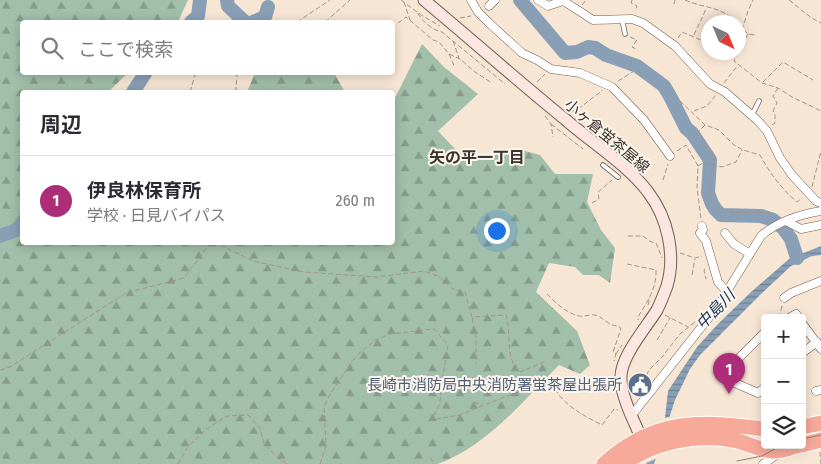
<!DOCTYPE html>
<html lang="ja">
<meta charset="utf-8">
<style>
body{margin:0;font-family:"Fira Sans Condensed","Noto Sans JP",sans-serif;background:#f7f7f7;color:#2b2b33}
.controls{position:absolute;right:15px;bottom:15px;display:grid;overflow:hidden;border-radius:5px;box-shadow:0 2px 12px #0003}
.controls button{width:45px;height:45px;display:grid;place-items:center;padding:0;border:0;border-bottom:1px solid #e1e1e2;background:#fff;color:#2b2b33;font:25px sans-serif}
.compass{position:absolute;left:701px;top:15px;width:45px;height:45px;border-radius:50%;background:#fff;box-shadow:0 2px 12px #0003;rotate:136deg}
.you{position:absolute;left:496px;top:230px;width:18px;height:18px;margin:-12px;border:4px solid #fff;border-radius:50%;background:#1a73e8;box-shadow:0 0 0 8px #1a73e833}
.badge{display:grid;place-items:center;width:32px;height:32px;border-radius:50%;background:#ae2d79;color:#fff;font-size:16px;font-weight:700}
.pin{position:absolute;translate:-50% -41px;filter:drop-shadow(0 1px 2px #0008)}
.pin::after{content:'';position:absolute;top:26px;width:18px;height:15px;background:inherit;clip-path:polygon(0 0,100% 0,50% 100%)}
.list{margin:0;padding:0;list-style:none}
h2{display:flex;justify-content:space-between;align-items:center;height:65px;margin:0;padding:0 20px;font-size:21px}
h2 small{font-size:16px;font-weight:400;color:#7c7c81}
.list li{display:grid;grid-template-columns:32px 1fr auto;gap:15px;align-items:center;box-sizing:border-box;height:90px;padding:0 20px;border-top:1px solid #e1e1e2}
.list b{display:block;font-size:19px;white-space:nowrap}
.list p{margin:0;font-size:16px;white-space:nowrap;color:#7c7c81}
.list em{font-size:16px;font-style:normal;color:#7c7c81}
.icon{flex:none;width:28px;height:28px;fill:none;stroke:currentColor;stroke-width:2;stroke-linecap:round;stroke-linejoin:round}
.map{position:relative;flex:none;width:821px;height:464px;overflow:hidden}
.search{position:absolute;background:#fff;box-shadow:0 2px 12px #0003;left:20px;top:20px;width:375px;height:55px;display:flex;align-items:center;gap:12px;box-sizing:border-box;padding:0 18px;border-radius:5px;color:#7c7c81;font-size:19px}
.panel{position:absolute;background:#fff;box-shadow:0 2px 12px #0003;left:20px;top:90px;width:375px;height:155px;border-radius:5px}
.map>svg:first-child{display:block}
.forest{fill:url(#forest-firs)}
.water{fill:url(#water-rules)}
.pier{fill:#f8e6d5}
.lines{fill:none;stroke-linecap:round;stroke-linejoin:round}
.river{stroke:#899fb6;stroke-width:14}
.lane-casing{stroke:#6e5f50;stroke-width:5.5}
.street-casing{stroke:#6e5f50;stroke-width:9}
.secondary-casing{stroke:#6e5f50;stroke-width:13}
.highway-casing{stroke:#fff;stroke-width:17}
.path{stroke:#a19488;stroke-width:1;stroke-dasharray:5 2.5;stroke-linecap:butt}
.lane{stroke:#fff;stroke-width:4}
.street{stroke:#fff;stroke-width:8}
.secondary{stroke:#fde6e1;stroke-width:11}
.highway{stroke:#f8aa9a;stroke-width:15}
.tram{stroke:#8e8277;stroke-width:1}
.labels{text-anchor:middle;stroke-width:4;stroke-linejoin:round;paint-order:stroke}
.street-label{font-size:15px;fill:#3c352f;stroke:#fcf5ee}
.service-label{font-size:15px;fill:#4e5e75;stroke:#fcf5ee;text-anchor:end}
.neighbourhood-label{font-size:16px;font-weight:bold;fill:#3c352f;stroke:#fcf5ee}
.water-label{font-size:16px;font-style:italic;fill:#113456;stroke:#fcf5ee}
</style>
<div class="map">
<svg width="821" height="464" viewBox="0 0 821 464">
<defs>
<pattern id="forest-firs" width="22" height="20" patternUnits="userSpaceOnUse" patternTransform="scale(1.25)"><rect width="22" height="20" fill="#a2bfab"/><path d="M5 1l3.5 6h-7zM16 11l3.5 6h-7z" fill="#859c8c"/></pattern>
<pattern id="water-rules" width="6" height="5" patternUnits="userSpaceOnUse" patternTransform="scale(1.25)"><rect width="6" height="5" fill="#899fb6"/><path d="M0 2.5h6" fill="none" stroke="#718294"/></pattern>
</defs>
<rect width="100%" height="100%" fill="#f8e6d5"/>
<path class="forest" d="M0,0H188L178,22H22V72L128,73L108,92H22V242H392L393,102L422,44L444,67L478,94L438,131L457,151L489,156L518,149L540,155L555,174H593L587,202L601,230L615,248L610,283L599,275H583L575,267L549,263L536,292L577,331L590,365L580,374L559,365C522,402 488,445 438,464H0Z
M255,73H334L345,92H247Z"/>
<path class="water" d="M821,246V255L812,256L791,266L761,294L700,355L690,369L675,400L654,464H646L665,417L668,391L697,347L717,325L751,292L789,259Z"/>
<path class="pier" d="M672,417L658,458L644,464L661,418Z"/>
<g class="lines">
<path class="river" d="M227,0L228,6L245,22
M520,0L565,53L577,52L588,47L595,48L606,55L637,66L664,86L671,98L686,128L692,133L710,160L708,193L712,204L716,210L721,215L761,216L773,220L783,228L791,239L797,258
M191,22L198,16L200,0
M253,22L265,17L268,7
M133,92L146,72
M0,236L14,231L22,225"/>
<defs>
<path id="lane" d="M622,19L625,34
M752,115L759,101
M603,165L618,177"/>
<path id="street" d="M471,0L478,12L488,22L522,53L537,60L551,69L580,73L612,87L644,120L670,156
M538,0L548,6L563,1
M562,0L593,20L632,19L643,23L675,46L710,84L725,92L757,120L767,131L780,158L792,175L816,201L821,203
M489,6L495,0
M786,221L801,229L821,225
M702,226L703,230L700,233L706,241L718,282L728,293
M725,233L734,244L750,254
M784,298L791,293L821,281
M789,318L796,314L799,318
M802,323L821,349
M765,332L733,364L729,373L735,383L758,393L765,387
M802,353L817,342
M816,391L821,390
M632,415L718,306L761,236C778,221 799,215 821,211
M763,464L778,454"/>
<path id="secondary" d="M424,0C472,40 518,81 566,120C591,142 629,166 648,192C668,218 676,255 667,286C664,294 661,302 657,310C646,328 619,358 621,380C622,400 636,425 644,444"/>
<path id="highway" d="M802,427L821,423
M802,445L821,440
M604,464C655,418 701,421 765,429
M623,464C654,442 695,433 733,440C746,442 760,451 773,451C782,452 791,447 800,445"/>
</defs>
<use href="#lane" class="lane-casing"/>
<use href="#street" class="street-casing"/>
<use href="#secondary" class="secondary-casing"/>
<use href="#highway" class="highway-casing"/>
<path class="path" d="M401,0L421,15L440,26
M515,0L543,34
M632,0L631,3L637,6L635,11
M685,0C705,9 719,5 736,22
M789,0C801,9 808,17 821,23
M404,2L410,20
M674,4L675,0
M582,5L586,0
M418,13C421,21 434,31 442,32L505,84
M460,18L471,16
M297,22L330,0
M325,22L350,0
M398,23L406,17L433,40L439,42L449,54L460,59L475,72L492,83
M738,25L748,34L755,35
M742,30L748,11L753,0
M694,35C698,25 703,18 706,8
M630,37L637,40L632,47L636,49
M678,38L682,32L708,43
M453,41L459,58
M738,51L748,34
M738,52L734,61L762,83L778,88L792,97L821,111
M449,54L455,68
M618,81L636,70L644,74
M537,82L545,74
M763,82L783,62L813,80
M724,83L738,65
M190,92L196,72
M236,92L237,72
M680,101L705,125L719,130L734,145L743,150L760,155C771,175 780,187 797,202L802,198
M694,111L707,106L716,95
M571,112C583,108 590,98 601,92L602,90
M545,116L551,124L553,137
M551,124L583,149
M705,125L698,132L715,161C714,165 712,168 711,172C703,224 735,210 769,213L775,218
M772,125L775,123V115L773,111L777,103L773,96L778,88
M677,151L686,145L698,166L697,187L701,219
M698,166L703,163L722,167L736,162L742,150
M663,180L668,164
M812,187L821,151
M592,203L599,199L598,192L612,180
M628,236H643L651,242L656,243L662,258
M214,242L253,261L304,272L377,277L424,271L438,276L453,289L465,292L472,317L506,315C512,333 504,359 520,372L546,361
M680,253L695,258L702,256
M627,264L656,270C657,288 647,302 638,317V320
M705,269L704,270L706,279
M692,275L695,259
M547,294C556,303 566,313 579,316C585,317 592,313 598,316C606,320 609,326 619,326L621,329L613,352L616,354L614,361
M648,305L650,297
M665,315L688,327
M472,318L476,338V364
M779,318L782,306
M657,340L670,318
M616,354L622,345
M0,370L10,367L126,293L184,278L211,242
M631,387L635,394L642,384L649,370L662,357L680,334L696,321
M474,402L481,405
M820,452L821,464
M430,458L435,464
M178,464L187,448L205,430L227,416L248,415L260,428L264,444L277,457L287,464
M320,464L326,446L324,407L330,394L356,356L374,341L390,334L434,329L448,345L441,387L440,404L431,420L459,415L507,396L531,388L553,385C561,404 584,416 602,425L614,409L618,410"/>
<use href="#lane" class="lane"/>
<use href="#street" class="street"/>
<use href="#secondary" class="secondary"/>
<use href="#highway" class="highway"/>
<path class="tram" d="M802,439L821,435
M737,461L762,456L782,445"/>
</g>
<defs>
<symbol id="civic-disc" viewBox="-11 -11 22 22"><circle r="9.5" fill="#5c6f8a" stroke="#fcf5ee"/><path d="M-.6-6.5H3V-4.5H.6V-3L4-1V1h2V6H-6V1h2V-1L-.6-3ZM-1.2 2.5V6h2.4V2.5Z" fill="#fff"/></symbol>
</defs>
<g fill-rule="evenodd">
<use href="#civic-disc" x="626" y="371" width="28" height="28"/>
</g>
<g class="labels">
<g class="street-label">
<text transform="translate(607 136) rotate(40)" y="5">小ヶ倉蛍茶屋線</text>
</g>
<g class="service-label">
<text x="622" y="390">長崎市消防局中央消防署蛍茶屋出張所</text>
</g>
<g class="neighbourhood-label">
<text x="477" y="163">矢の平一丁目</text>
</g>
<g class="water-label">
<text transform="translate(715 309) rotate(-46)" y="6">中島川</text>
</g>
</g>
</svg>
<div class="controls">
<button>+</button>
<button>−</button>
<button><svg class="icon" aria-label="layers" viewBox="0 0 24 24"><path d="M12 4l9 5-9 5-9-5zM3 14l9 5 9-5"/></svg></button>
</div>
<svg class="compass" viewBox="-18 -18 36 36"><path d="M0-13l5 13h-10z" fill="#e53935"/><path d="M0 13l5-13h-10z" fill="#7c7c81"/></svg>
<div class="you"></div>
<div class="pin badge" style="left:729px;top:394px">1</div>
<div class="search"><svg class="icon" aria-label="search" viewBox="0 0 24 24"><circle cx="10" cy="10" r="6"/><path d="M15 15l6 6"/></svg>ここで検索</div>
<section class="panel">
<h2>周辺<small></small></h2>
<ul class="list">
<li><span class="badge">1</span><div><b>伊良林保育所</b><p>学校 · 日見バイパス</p></div><em>260 m</em></li>
</ul>
</section>
</div>
